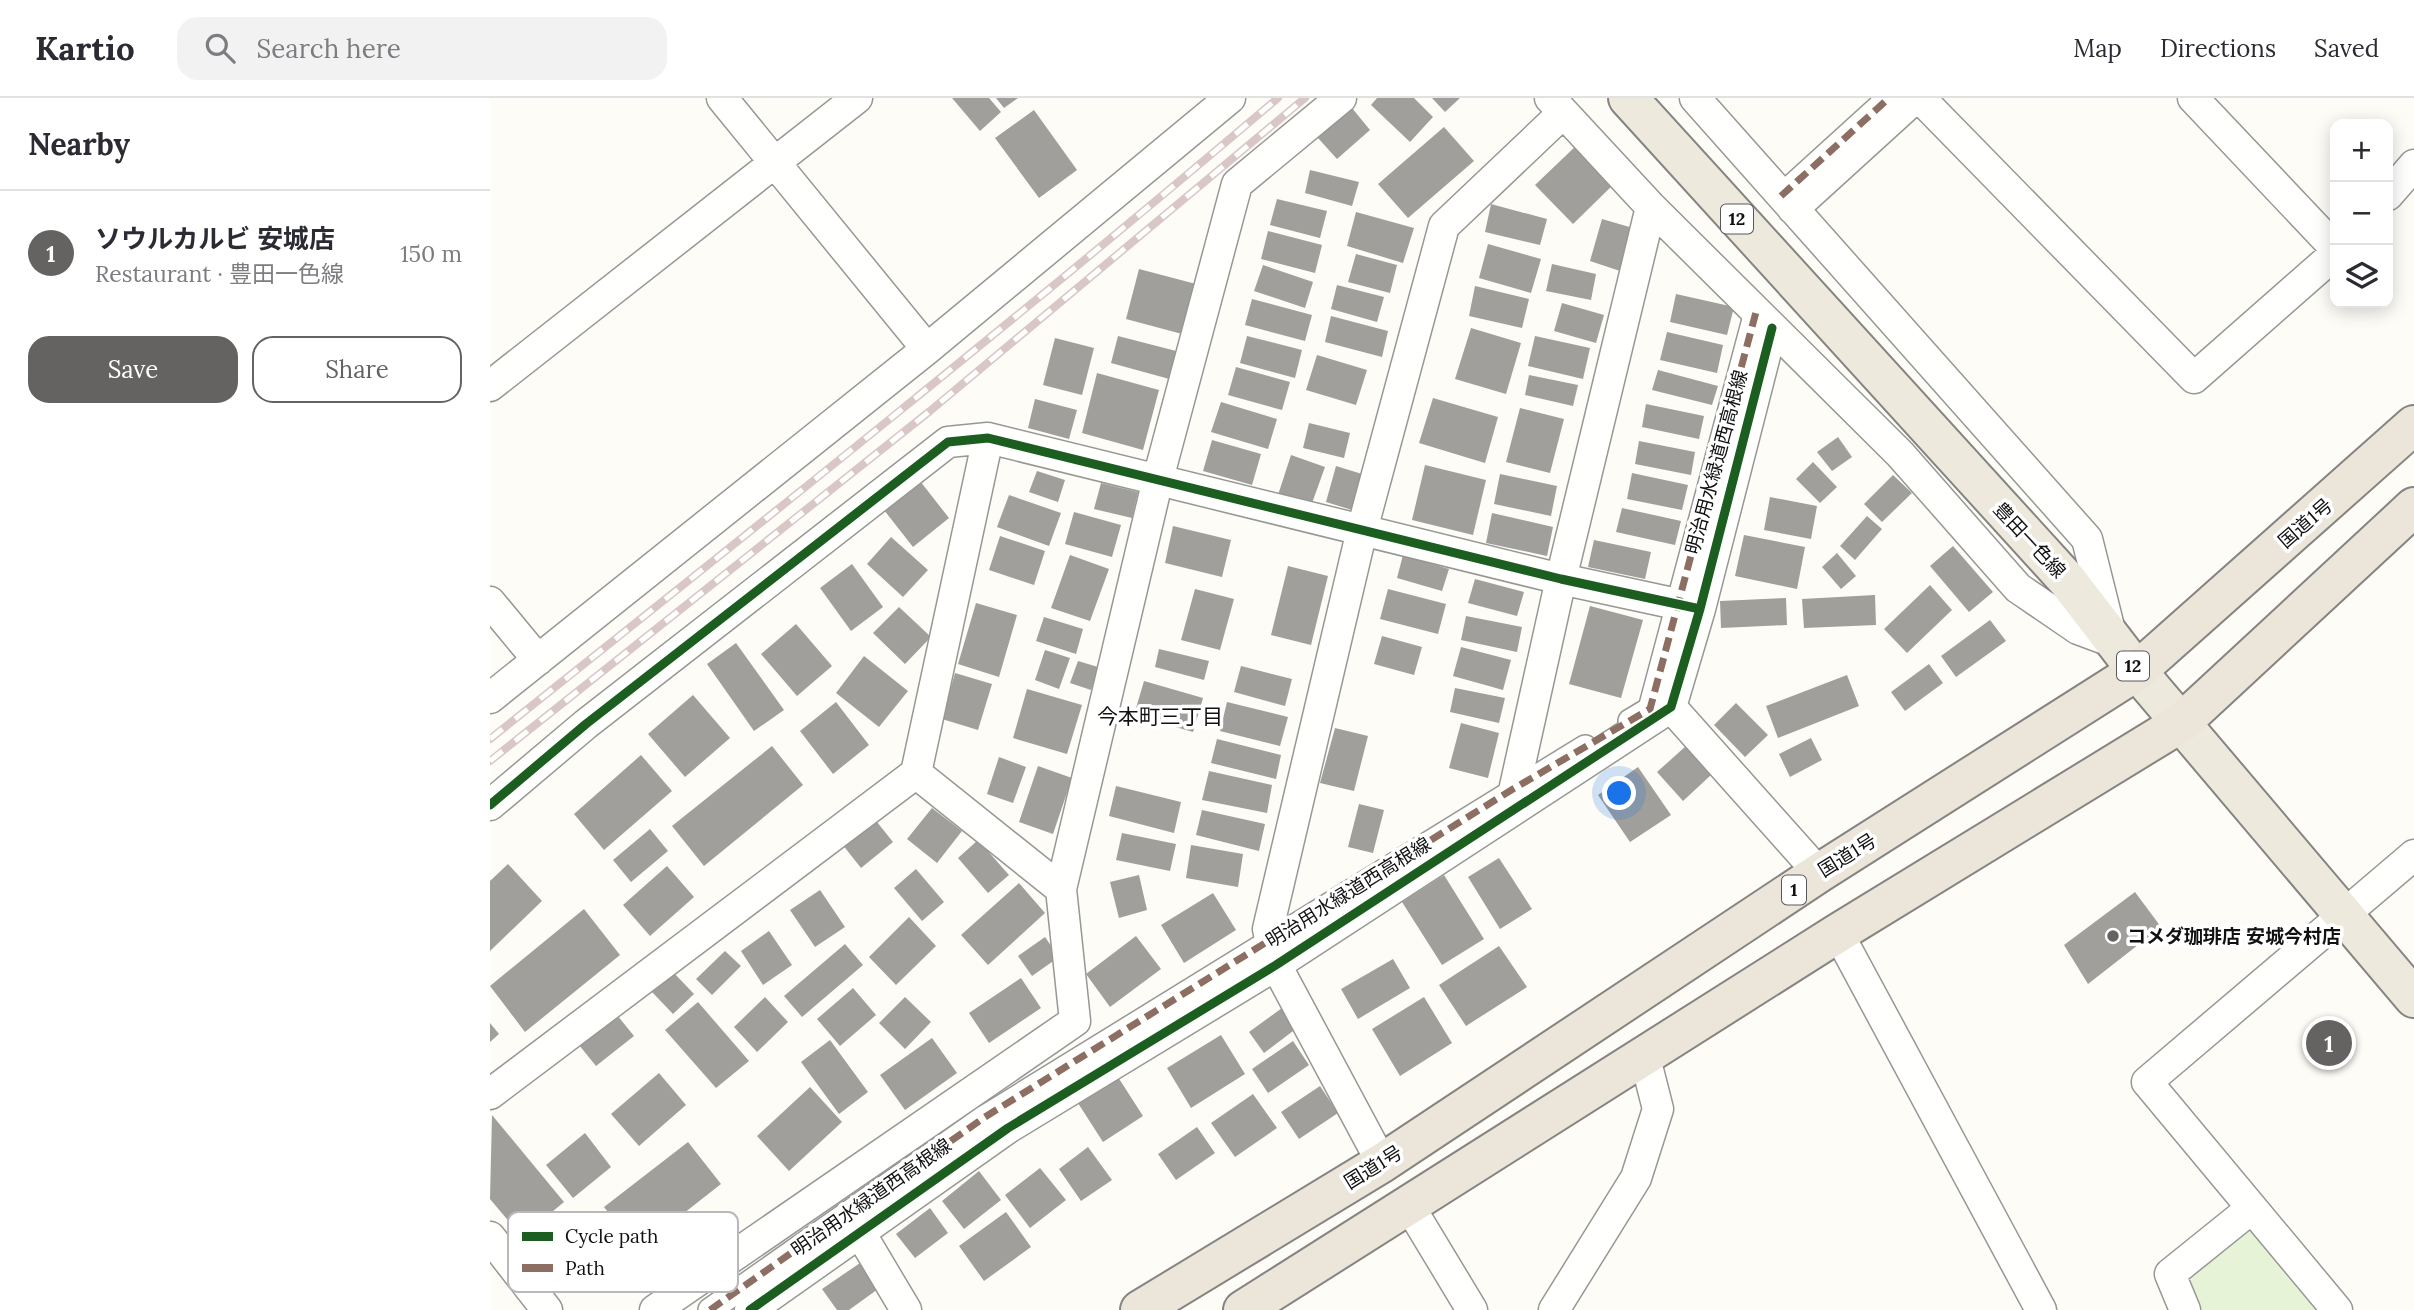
<!DOCTYPE html>
<meta charset="utf-8">
<style>
body{margin:0;font-family:Lora,"Noto Sans JP",serif;background:#f2f2f3;color:#2b2b33}
.controls{position:absolute;right:21px;top:21px;display:grid;overflow:hidden;border-radius:14px;box-shadow:0 4px 18px #0003}
.controls button{width:63px;height:63px;display:grid;place-items:center;padding:0;border:0;border-bottom:2px solid #e1e1e2;background:#fff;color:#2b2b33;font:35px sans-serif}
.you{position:absolute;left:1130px;top:696px;width:24px;height:24px;margin:-18px;border:5px solid #fff;border-radius:50%;background:#1a73e8;box-shadow:0 0 0 10px #1a73e833}
.badge{display:grid;place-items:center;width:46px;height:46px;border-radius:50%;background:#646362;color:#fff;font-size:23px;font-weight:700}
.pin{position:absolute;translate:-50% -50%;border:4px solid #fff;box-shadow:0 2px 7px #0006}
.list{margin:0;padding:0;list-style:none}
h2{display:flex;justify-content:space-between;align-items:center;height:91px;margin:0;padding:0 28px;font-size:30px}
h2 small{font-size:23px;font-weight:400;color:#7c7c81}
.list li{display:grid;grid-template-columns:46px 1fr auto;gap:21px;align-items:center;box-sizing:border-box;height:126px;padding:0 28px;border-top:2px solid #e1e1e2}
.list b{display:block;font-size:26px;white-space:nowrap}
.list p{margin:0;font-size:23px;white-space:nowrap;color:#7c7c81}
.list em{font-size:23px;font-style:normal;color:#7c7c81}
.actions{display:flex;gap:14px;padding:21px 28px}
.actions a{flex:1;padding:16px 0;border:2px solid #646362;border-radius:21px;text-align:center;font-size:24px;color:#646362}
.actions .main{background:#646362;color:#fff}
.icon{flex:none;width:38px;height:38px;fill:none;stroke:currentColor;stroke-width:2;stroke-linecap:round;stroke-linejoin:round}
.map{position:relative;flex:none;width:1924px;height:1212px;overflow:hidden}
header{display:flex;align-items:center;gap:42px;box-sizing:border-box;height:98px;padding:0 35px;background:#fff;border-bottom:2px solid #e1e1e2}
header strong{font-size:33px}
nav{display:flex;gap:38px;margin-inline-start:auto;font-size:24px}
.search{width:490px;height:63px;background:#f2f2f3;display:flex;align-items:center;gap:18px;box-sizing:border-box;padding:0 24px;border-radius:21px;color:#7c7c81;font-size:26px}
main{display:flex}
aside{flex:1;background:#fff}
.map>svg:first-child{display:block}
.green{fill:#e7f3d7}
.building{fill:#a19f9c}
.lines{fill:none;stroke-linecap:round;stroke-linejoin:round}
.pedestrian-casing{stroke:#979795;stroke-width:26}
.minor-casing{stroke:#979795;stroke-width:33}
.primary-casing{stroke:#858482;stroke-width:42}
.trunk-casing{stroke:#858482;stroke-width:42}
.pedestrian{stroke:#fffffe;stroke-width:23}
.minor{stroke:#fffffe;stroke-width:30}
.primary{stroke:#ede9dc;stroke-width:38}
.trunk{stroke:#ece5da;stroke-width:38}
.rail-casing{stroke:#d9c6c7;stroke-width:8}
.rail{stroke:#fff;stroke-width:5;stroke-dasharray:16;stroke-linecap:butt}
.quiet{stroke:#8d6e63;stroke-width:7;stroke-dasharray:14 7;stroke-linecap:butt}
.cycleway-casing{stroke:#fff;stroke-width:13}
.cycleway{stroke:#1b5e20;stroke-width:9}
.poi-dot{fill:#646362;stroke:#fff;stroke-width:2.5}
.labels{text-anchor:middle;stroke-width:7;stroke-linejoin:round;paint-order:stroke}
.shield{fill:#fff;stroke:#585858;stroke-width:2}
.shield-label{font-size:18px;font-weight:bold;fill:#111}
.street-label{font-size:19px;fill:#111;stroke:#fff}
.poi-label{font-size:19px;font-weight:bold;fill:#111;stroke:#fff;text-anchor:start}
.neighbourhood-label{font-size:21px;fill:#111;stroke:#fff}
.key{fill:#fff;stroke:#b8b8b8;stroke-width:2}
.key-label{font-size:19px;fill:#111}
</style>
<header>
<strong>Kartio</strong>
<div class="search"><svg class="icon" aria-label="search" viewBox="0 0 24 24"><circle cx="10" cy="10" r="6"/><path d="M15 15l6 6"/></svg>Search here</div>
<nav><a>Map</a><a>Directions</a><a>Saved</a></nav>
</header>
<main>
<aside>
<h2>Nearby<small></small></h2>
<ul class="list">
<li><span class="badge">1</span><div><b>ソウルカルビ 安城店</b><p>Restaurant · 豊田一色線</p></div><em>150 m</em></li>
</ul>
<div class="actions"><a class="main">Save</a><a>Share</a></div>
</aside>
<div class="map">
<svg width="1924" height="1212" viewBox="0 0 1924 1212">
<rect width="100%" height="100%" fill="#fdfcf7"/>
<path class="green" d="M1759,1130L1829,1212H1710L1695,1178Z"/>
<path class="building" d="M462,0H499L511,14L490,33Z
M506,0H528L514,10Z
M887,0H924L943,19L920,44L881,7Z
M942,0H970L955,14Z
M862,10L880,32L847,61L828,40Z
M544,12L587,72L549,100L505,40Z
M954,29L984,63L918,120L888,86Z
M1089,45L1126,84L1083,126L1045,87Z
M820,72L869,84L862,108L815,95Z
M787,101L837,113L830,140L780,127Z
M1001,106L1057,121L1050,147L995,134Z
M866,114L924,130L913,165L857,148Z
M1112,121L1143,130L1130,173L1100,163Z
M778,133L832,147L825,175L771,161Z
M998,146L1051,161L1041,195L989,180Z
M866,156L907,167L900,195L858,184Z
M1062,166L1106,176L1101,202L1056,193Z
M773,167L823,184L815,210L764,193Z
M649,171L706,186L692,236L636,221Z
M847,187L894,199L887,224L841,211Z
M985,188L1039,201L1032,230L979,218Z
M1186,196L1244,209L1237,237L1180,224Z
M762,201L822,217L815,243L755,227Z
M1072,205L1114,217L1106,245L1064,233Z
M841,218L898,233L892,259L835,244Z
M981,230L1031,245L1016,296L965,281Z
M1177,234L1233,247L1227,275L1170,262Z
M628,238L690,254L683,282L621,265Z
M757,238L812,252L805,280L750,265Z
M1045,238L1100,250L1093,281L1038,268Z
M565,240L604,250L592,297L553,287Z
M827,257L877,272L866,307L816,292Z
M746,269L800,284L792,312L738,297Z
M1168,272L1228,288L1222,307L1162,292Z
M607,275L669,292L653,352L592,335Z
M1039,277L1088,287L1083,308L1035,297Z
M943,300L1008,319L995,365L929,345Z
M545,301L587,312L579,341L538,330Z
M731,304L787,321L778,351L721,334Z
M1156,306L1214,318L1209,341L1152,329Z
M1030,310L1074,321L1060,375L1016,364Z
M819,325L860,335L854,360L813,350Z
M1348,339L1362,359L1342,373L1327,354Z
M722,342L771,356L762,387L713,373Z
M1149,343L1205,354L1201,377L1145,366Z
M801,357L835,369L821,408L788,397Z
M1323,364L1347,389L1330,405L1306,381Z
M935,367L996,382L983,437L922,422Z
M846,368L872,376L862,412L836,404Z
M547,373L575,382L568,404L539,394Z
M1142,375L1198,387L1192,412L1137,401Z
M1010,376L1067,388L1061,418L1004,406Z
M1403,377L1422,395L1392,424L1374,406Z
M430,383L459,420L423,449L394,412Z
M611,385L648,394L642,420L604,411Z
M519,397L571,415L559,448L507,429Z
M1280,399L1327,408L1321,441L1274,432Z
M1132,410L1191,423L1185,447L1126,434Z
M584,414L631,427L622,459L575,446Z
M1002,415L1063,429L1057,458L996,445Z
M1377,418L1392,431L1365,462L1350,448Z
M683,428L741,442L732,479L675,465Z
M1254,437L1315,449L1307,491L1245,478Z
M510,438L555,453L544,487L499,472Z
M401,439L438,472L413,499L377,466Z
M1104,442L1161,454L1155,481L1098,469Z
M1463,448L1503,494L1479,514L1440,468Z
M1347,455L1366,478L1351,491L1332,469Z
M580,457L619,471L600,523L561,510Z
M913,457L959,471L952,493L907,480Z
M362,466L393,509L361,533L330,490Z
M798,468L838,478L821,547L781,537Z
M985,481L1034,494L1027,518L978,505Z
M1440,487L1462,512L1417,555L1394,531Z
M705,491L744,501L730,552L691,542Z
M898,491L956,506L948,536L890,521Z
M1385,497L1386,527L1314,530L1312,501Z
M1296,500L1297,527L1231,530L1230,503Z
M486,505L527,517L509,579L468,566Z
M1100,508L1153,522L1131,600L1079,586Z
M409,509L441,539L415,566L383,535Z
M976,518L1032,529L1027,554L971,542Z
M554,519L593,531L586,556L546,543Z
M1500,522L1516,543L1466,579L1451,558Z
M306,526L342,568L307,598L271,556Z
M892,538L932,549L924,577L884,566Z
M246,545L294,612L264,633L217,566Z
M971,549L1021,562L1013,592L963,578Z
M669,551L719,563L714,582L665,569Z
M555,552L580,560L569,591L545,582Z
M374,558L418,593L389,629L346,595Z
M588,563L608,569L601,592L580,585Z
M1439,566L1453,585L1415,613L1401,594Z
M751,568L802,581L795,608L744,594Z
M465,575L502,586L488,632L452,621Z
M1357,577L1369,608L1288,640L1276,608Z
M654,583L713,600L703,634L644,617Z
M965,590L1015,600L1009,625L960,614Z
M537,591L592,607L577,656L523,640Z
M203,597L240,640L195,679L158,636Z
M346,604L379,647L343,676L310,633Z
M737,604L798,619L790,648L730,633Z
M1246,605L1278,637L1255,659L1224,627Z
M971,625L1009,635L998,680L959,670Z
M845,630L878,638L864,693L830,685Z
M1321,640L1332,662L1300,679L1289,656Z
M727,641L791,657L786,681L721,665Z
M282,648L313,687L214,768L182,728Z
M1196,648L1221,677L1193,703L1167,674Z
M151,657L182,693L114,752L84,716Z
M509,659L536,669L523,705L497,696Z
M548,668L582,680L563,736L529,724Z
M1148,669L1181,717L1140,744L1108,697Z
M719,673L782,687L777,715L712,702Z
M626,688L691,704L684,735L619,718Z
M869,706L894,712L883,755L858,749Z
M442,710L472,733L447,765L417,741Z
M712,712L775,726L769,753L706,737Z
M383,719L403,744L371,770L352,746Z
M160,731L178,753L141,784L123,762Z
M632,735L686,746L680,773L626,762Z
M488,742L519,777L498,795L468,760Z
M701,747L753,756L748,789L696,780Z
M1009,760L1042,811L1010,831L978,779Z
M18,766L52,803L0,853V783Z
M177,768L204,799L160,838L133,807Z
M426,771L454,804L432,823L404,790Z
M649,777L657,812L629,820L620,784Z
M954,777L994,841L952,867L912,804Z
M529,785L555,815L498,867L471,837Z
M330,792L355,829L325,849L300,812Z
M1645,794L1671,829L1598,886L1574,847Z
M723,795L746,832L694,865L671,827Z
M94,811L130,857L35,934L0,888Z
M419,819L446,848L406,887L379,859Z
M279,833L302,867L273,887L251,853Z
M646,838L671,871L620,909L596,876Z
M555,839L569,859L542,878L528,858Z
M355,846L373,867L312,919L294,898Z
M1009,848L1037,889L976,928L949,887Z
M235,853L251,868L222,897L206,881Z
M903,861L920,890L868,921L851,891Z
M183,874L204,896L183,916L162,894Z
M531,880L551,910L499,945L479,915Z
M363,890L386,917L350,948L327,921Z
M275,899L298,924L267,954L244,929Z
M415,899L441,924L415,951L389,925Z
M934,899L962,945L910,978L882,931Z
M208,904L259,963L226,990L175,932Z
M792,910L807,930L774,955L759,934Z
M127,917L144,938L106,968L89,947Z
M0,925L9,936L0,944Z
M731,937L755,976L701,1010L677,970Z
M442,940L467,975L415,1012L390,977Z
M340,942L378,994L349,1016L311,964Z
M803,943L819,967L778,995L762,971Z
M169,975L196,1007L149,1048L121,1016Z
M626,976L653,1018L613,1044L586,1002Z
M830,988L848,1015L809,1041L791,1014Z
M320,989L352,1024L299,1073L267,1038Z
M763,996L787,1030L745,1059L721,1025Z
M2,1017L74,1104L32,1139L0,1101Z
M707,1029L725,1055L686,1082L668,1056Z
M95,1035L121,1069L83,1100L56,1067Z
M198,1044L231,1086L147,1152L114,1109Z
M598,1049L622,1082L591,1103L569,1071Z
M550,1070L576,1102L540,1130L515,1097Z
M489,1073L511,1102L474,1131L452,1103Z
M440,1110L458,1135L425,1160L406,1136Z
M516,1114L541,1149L494,1183L469,1148Z
M370,1165L388,1191L359,1212H347L332,1191Z"/>
<g class="lines">
<defs>
<path id="pedestrian" d="M1291,98L1399,0
M1140,623L1160,611L1266,214
M220,1212L495,1019L1095,649"/>
<path id="minor" d="M232,0L437,251
M1060,0L1161,109L1410,356L1528,490L1588,531L1623,544
M1205,0L1597,441L1620,533
M1430,0L1704,280L1845,156
M1703,0L1845,150
M1898,97L1924,67
M1303,111L1425,0
M0,288L367,0
M0,504L48,562
M0,600L437,251L740,0
M1181,609L1329,775
M0,707L96,626L458,344L498,340L1071,481L1210,511
M1020,711L1071,481L1161,109
M571,791L668,381L747,86L851,0
M1348,835L1551,1212
M0,996L426,675L498,340
M892,1065L786,867L778,831L872,432L954,128L1073,15
M918,1106L982,1212
M369,1133L416,1212
M0,1139L57,1212
M165,1212L585,923L571,791L426,675
M260,1212L518,1030L786,867L1181,609L1210,511L1282,230
M1064,1212L1146,1080L1168,1011L1155,960
M1695,1212L1680,1176L1762,1110
M1847,1212L1657,984L1924,757"/>
<path id="primary" d="M1138,0L1577,482L1647,573L1924,900"/>
<path id="trunk" d="M650,1212L892,1065L1329,775L1647,573L1924,327
M753,1212L1348,835L1691,625L1924,409"/>
</defs>
<use href="#pedestrian" class="pedestrian-casing"/>
<use href="#minor" class="minor-casing"/>
<use href="#primary" class="primary-casing"/>
<use href="#trunk" class="trunk-casing"/>
<use href="#pedestrian" class="pedestrian"/>
<use href="#minor" class="minor"/>
<use href="#primary" class="primary"/>
<use href="#trunk" class="trunk"/>
<defs>
<path id="rail" d="M0,641C265,430 530,219 788,0
M0,663L440,313L815,0"/>
</defs>
<use href="#rail" class="rail-casing"/>
<use href="#rail" class="rail"/>
<path class="quiet" d="M1291,98L1399,0
M220,1212L495,1019L1023,691L1160,611L1266,214"/>
<defs>
<path id="cycleway" d="M0,707L96,626L458,344L498,340L1071,481L1210,511
M260,1212L518,1030L786,867L1181,609L1210,511L1282,230"/>
</defs>
<use href="#cycleway" class="cycleway-casing"/>
<use href="#cycleway" class="cycleway"/>
</g>
<circle class="poi-dot" cx="1623" cy="838" r="7"/>
<g class="labels">
<g class="shield">
<rect x="1231" y="106.5" width="32" height="29" rx="5"/>
<rect x="1627" y="553.5" width="32" height="29" rx="5"/>
<rect x="1292" y="777.5" width="24" height="29" rx="5"/>
</g>
<g class="shield-label">
<text x="1247" y="127">12</text>
<text x="1643" y="574">12</text>
<text x="1304" y="798">1</text>
</g>
<g class="street-label">
<text transform="translate(1226 364) rotate(-75)" y="7">明治用水緑道西高根線</text>
<text transform="translate(1815 425) rotate(-41)" y="7">国道1号</text>
<text transform="translate(1540 442) rotate(47)" y="7">豊田一色線</text>
<text transform="translate(1357 757) rotate(-32)" y="7">国道1号</text>
<text transform="translate(858 794) rotate(-32)" y="7">明治用水緑道西高根線</text>
<text transform="translate(883 1069) rotate(-32)" y="7">国道1号</text>
<text transform="translate(381 1099) rotate(-35)" y="7">明治用水緑道西高根線</text>
</g>
<g class="poi-label">
<text x="1637" y="845">コメダ珈琲店 安城今村店</text>
</g>
<g class="neighbourhood-label">
<text x="670" y="626">今本町三丁目</text>
</g>
</g>
<rect x="18" y="1114" width="230" height="80" rx="10" class="key"/>
<rect x="32" y="1134" width="31" height="9" fill="#1b5e20"/>
<rect x="32" y="1166" width="31" height="8" fill="#8d6e63"/>
<g class="key-label">
<text x="75" y="1145">Cycle path</text>
<text x="75" y="1177">Path</text>
</g>
</svg>
<div class="controls">
<button>+</button>
<button>−</button>
<button><svg class="icon" aria-label="layers" viewBox="0 0 24 24"><path d="M12 4l9 5-9 5-9-5zM3 14l9 5 9-5"/></svg></button>
</div>
<div class="you"></div>
<div class="pin badge" style="left:1839px;top:945px">1</div>
</div>
</main>
